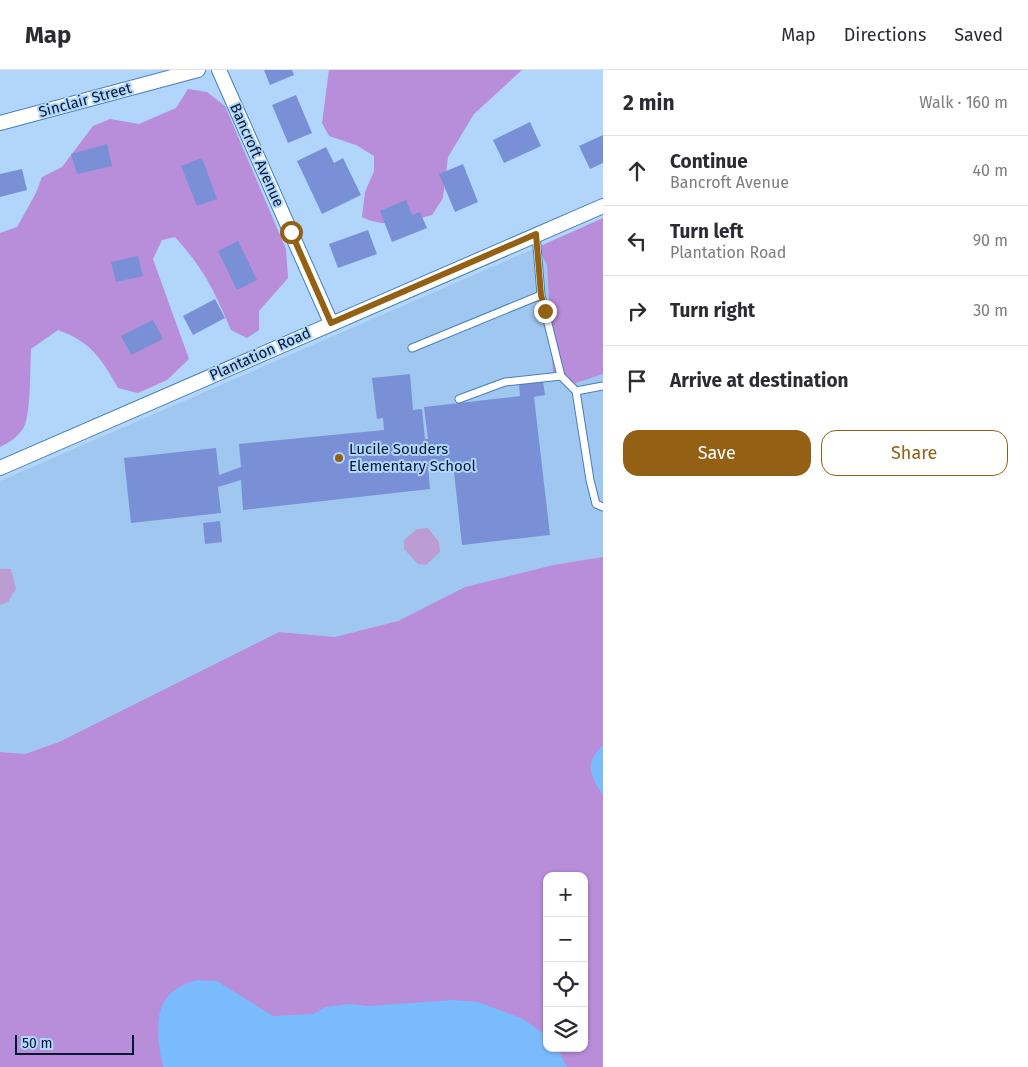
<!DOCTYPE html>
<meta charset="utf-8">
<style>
body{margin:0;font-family:"Fira Sans",sans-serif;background:#f2f2f3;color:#2b2b33}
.controls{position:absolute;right:15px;bottom:15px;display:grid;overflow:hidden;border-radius:10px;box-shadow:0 1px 4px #0004}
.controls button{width:45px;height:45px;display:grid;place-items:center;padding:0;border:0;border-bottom:1px solid #e1e1e2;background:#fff;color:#2b2b33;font:25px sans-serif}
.scale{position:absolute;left:15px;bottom:12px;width:119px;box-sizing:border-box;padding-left:5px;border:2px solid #031a31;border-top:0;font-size:14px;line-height:18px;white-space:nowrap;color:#031a31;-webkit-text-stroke:4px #b1d5fb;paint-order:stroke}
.stop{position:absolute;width:15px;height:15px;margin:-11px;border:4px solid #946014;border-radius:50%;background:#fff}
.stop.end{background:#946014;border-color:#fff;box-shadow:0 1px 5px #0008}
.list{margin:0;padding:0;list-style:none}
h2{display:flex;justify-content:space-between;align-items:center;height:65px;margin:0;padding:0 20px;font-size:21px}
h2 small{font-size:16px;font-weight:400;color:#7c7c81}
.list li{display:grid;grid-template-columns:32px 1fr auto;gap:15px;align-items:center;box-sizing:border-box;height:70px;padding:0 20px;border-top:1px solid #e1e1e2}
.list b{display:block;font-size:19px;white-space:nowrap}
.list p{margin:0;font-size:16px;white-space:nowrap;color:#7c7c81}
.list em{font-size:16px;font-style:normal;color:#7c7c81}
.actions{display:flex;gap:10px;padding:15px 20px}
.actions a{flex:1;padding:11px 0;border:1px solid #946014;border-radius:15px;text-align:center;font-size:18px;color:#946014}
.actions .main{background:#946014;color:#fff}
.icon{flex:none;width:28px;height:28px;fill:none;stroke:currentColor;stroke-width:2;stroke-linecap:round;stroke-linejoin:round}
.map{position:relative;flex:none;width:603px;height:997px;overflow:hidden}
header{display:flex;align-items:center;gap:30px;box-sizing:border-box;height:70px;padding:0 25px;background:#fff;border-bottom:1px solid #e1e1e2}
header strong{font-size:24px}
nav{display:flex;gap:28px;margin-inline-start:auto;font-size:18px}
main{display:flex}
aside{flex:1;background:#fff}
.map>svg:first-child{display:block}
.built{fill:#a0c7ef}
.green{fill:#bb9dd3}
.forest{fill:#b88dd9;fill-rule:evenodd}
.water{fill:#7abbfd}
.building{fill:#7a90d6}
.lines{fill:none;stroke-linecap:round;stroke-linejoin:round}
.lane-casing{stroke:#4580b9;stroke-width:9}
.street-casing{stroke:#4580b9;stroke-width:16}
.lane{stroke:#fff;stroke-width:7}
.street{stroke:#fff;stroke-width:14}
.route{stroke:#946014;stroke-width:6}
.poi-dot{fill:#946014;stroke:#b1d5fb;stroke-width:2}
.labels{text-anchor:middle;stroke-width:4;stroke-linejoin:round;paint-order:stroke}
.street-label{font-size:15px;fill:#031a31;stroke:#b1d5fb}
.poi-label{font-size:15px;fill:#031a31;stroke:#b1d5fb;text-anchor:start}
</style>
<header>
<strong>Map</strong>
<nav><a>Map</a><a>Directions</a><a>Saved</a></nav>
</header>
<main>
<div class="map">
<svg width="603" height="997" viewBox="0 0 603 997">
<rect width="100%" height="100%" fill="#b1d5fb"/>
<path class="built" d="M538,177L547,195L553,305L567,315L603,304V487L553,495L465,517L398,551L335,567L279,562L59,672L25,684L0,682V411Z"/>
<path class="green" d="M428,458L439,472L440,482L426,495L418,494L404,479V470L417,459Z
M0,499H11L16,519L8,532L0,535Z"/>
<path class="forest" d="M329,0H522L474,44L448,87L443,128L432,145C407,151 386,159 362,147L365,122L374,101V86L356,75L329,66L322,53Z
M188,19L207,22L225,36L286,179L288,208L259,241V260L247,268L231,260C214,220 204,199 175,167L162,170L153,189L189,289L167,310L138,323L118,318C102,289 90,271 58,260L31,279C30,297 31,343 24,357C19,366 9,373 0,377V163L17,157L36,123L42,107L62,97L93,56L110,49L139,54L176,38Z
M603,148V304L567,316L553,305L547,195L538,177Z
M603,487V997H0V682L25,684L59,672L279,562L335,567L398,551L465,517L553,495ZM547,806H584V978H547Z"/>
<path class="water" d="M603,676V725C591,707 583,692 603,676Z
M197,910L217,911L273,946L313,944L326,937L349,934L368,936L453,930L478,932L523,949L547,966V978H557L567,997H163C155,958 151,922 197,910Z"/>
<path class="building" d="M264,0H292L294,5L270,15Z
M296,25L312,63L288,73L272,35Z
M530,52L541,76L504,93L493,70Z
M603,65V93L590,99L579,76Z
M107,74L112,96L77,104L71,84Z
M326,77L334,93L343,88L361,125L322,144L297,91Z
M202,88L217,129L197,136L181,96Z
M463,94L478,132L455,142L439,104Z
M22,99L27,120L0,127V104Z
M406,130L412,145L420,142L427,158L392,172L380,141Z
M368,160L377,184L338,198L329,174Z
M238,171L257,210L237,220L218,181Z
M138,186L143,206L116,212L111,192Z
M215,229L225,248L193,265L183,246Z
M153,250L163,269L131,285L121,266Z
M410,304L413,340L422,339L425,369H428L424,337L520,326L519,314L543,311L545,325L534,327L550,465L462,475L453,393L428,396L430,419L243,440L241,410L218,417L221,443L131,453L124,388L216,378L219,405L241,397L239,374L384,360L383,348L377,349L372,308Z
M220,451L222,472L205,474L203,453Z"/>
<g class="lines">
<defs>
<path id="lane" d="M536,164L541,225L561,306L576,321L590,410L596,434L603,437
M412,278L541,225
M576,321L603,316
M459,329L505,312L561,306"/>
<path id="street" d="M219,0L331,253
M0,53L198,0
M0,398L603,136"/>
</defs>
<use href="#lane" class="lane-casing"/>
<use href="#street" class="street-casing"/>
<use href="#lane" class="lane"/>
<use href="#street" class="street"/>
</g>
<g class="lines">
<path class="route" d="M291,162L331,253L536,164L541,225L545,241"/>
</g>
<circle class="poi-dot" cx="339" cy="388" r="5"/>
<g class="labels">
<g class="street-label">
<text transform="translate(85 30) rotate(-15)" y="5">Sinclair Street</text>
<text transform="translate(257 85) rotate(66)" y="5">Bancroft Avenue</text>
<text transform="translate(260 284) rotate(-24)" y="5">Plantation Road</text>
</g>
<g class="poi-label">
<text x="349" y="384">Lucile Souders<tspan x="349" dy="17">Elementary School</tspan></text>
</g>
</g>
</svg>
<div class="controls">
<button>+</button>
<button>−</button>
<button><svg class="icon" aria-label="locate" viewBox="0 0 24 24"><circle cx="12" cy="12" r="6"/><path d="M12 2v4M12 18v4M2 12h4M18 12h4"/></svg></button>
<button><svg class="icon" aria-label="layers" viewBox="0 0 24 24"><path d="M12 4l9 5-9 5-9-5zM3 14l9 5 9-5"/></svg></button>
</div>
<div class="scale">50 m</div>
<div class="stop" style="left:291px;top:162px"></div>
<div class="stop end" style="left:545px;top:241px"></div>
</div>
<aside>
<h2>2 min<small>Walk · 160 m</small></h2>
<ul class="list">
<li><svg class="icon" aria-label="ahead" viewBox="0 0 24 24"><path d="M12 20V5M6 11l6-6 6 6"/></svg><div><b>Continue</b><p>Bancroft Avenue</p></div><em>40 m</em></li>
<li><svg class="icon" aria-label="left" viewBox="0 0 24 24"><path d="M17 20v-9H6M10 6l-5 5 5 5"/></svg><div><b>Turn left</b><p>Plantation Road</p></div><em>90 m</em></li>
<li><svg class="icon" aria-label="right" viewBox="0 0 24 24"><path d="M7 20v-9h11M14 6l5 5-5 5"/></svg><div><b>Turn right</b></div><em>30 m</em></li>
<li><svg class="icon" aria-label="arrive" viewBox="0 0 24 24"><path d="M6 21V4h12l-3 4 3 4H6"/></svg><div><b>Arrive at destination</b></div></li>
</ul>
<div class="actions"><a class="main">Save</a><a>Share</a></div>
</aside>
</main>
